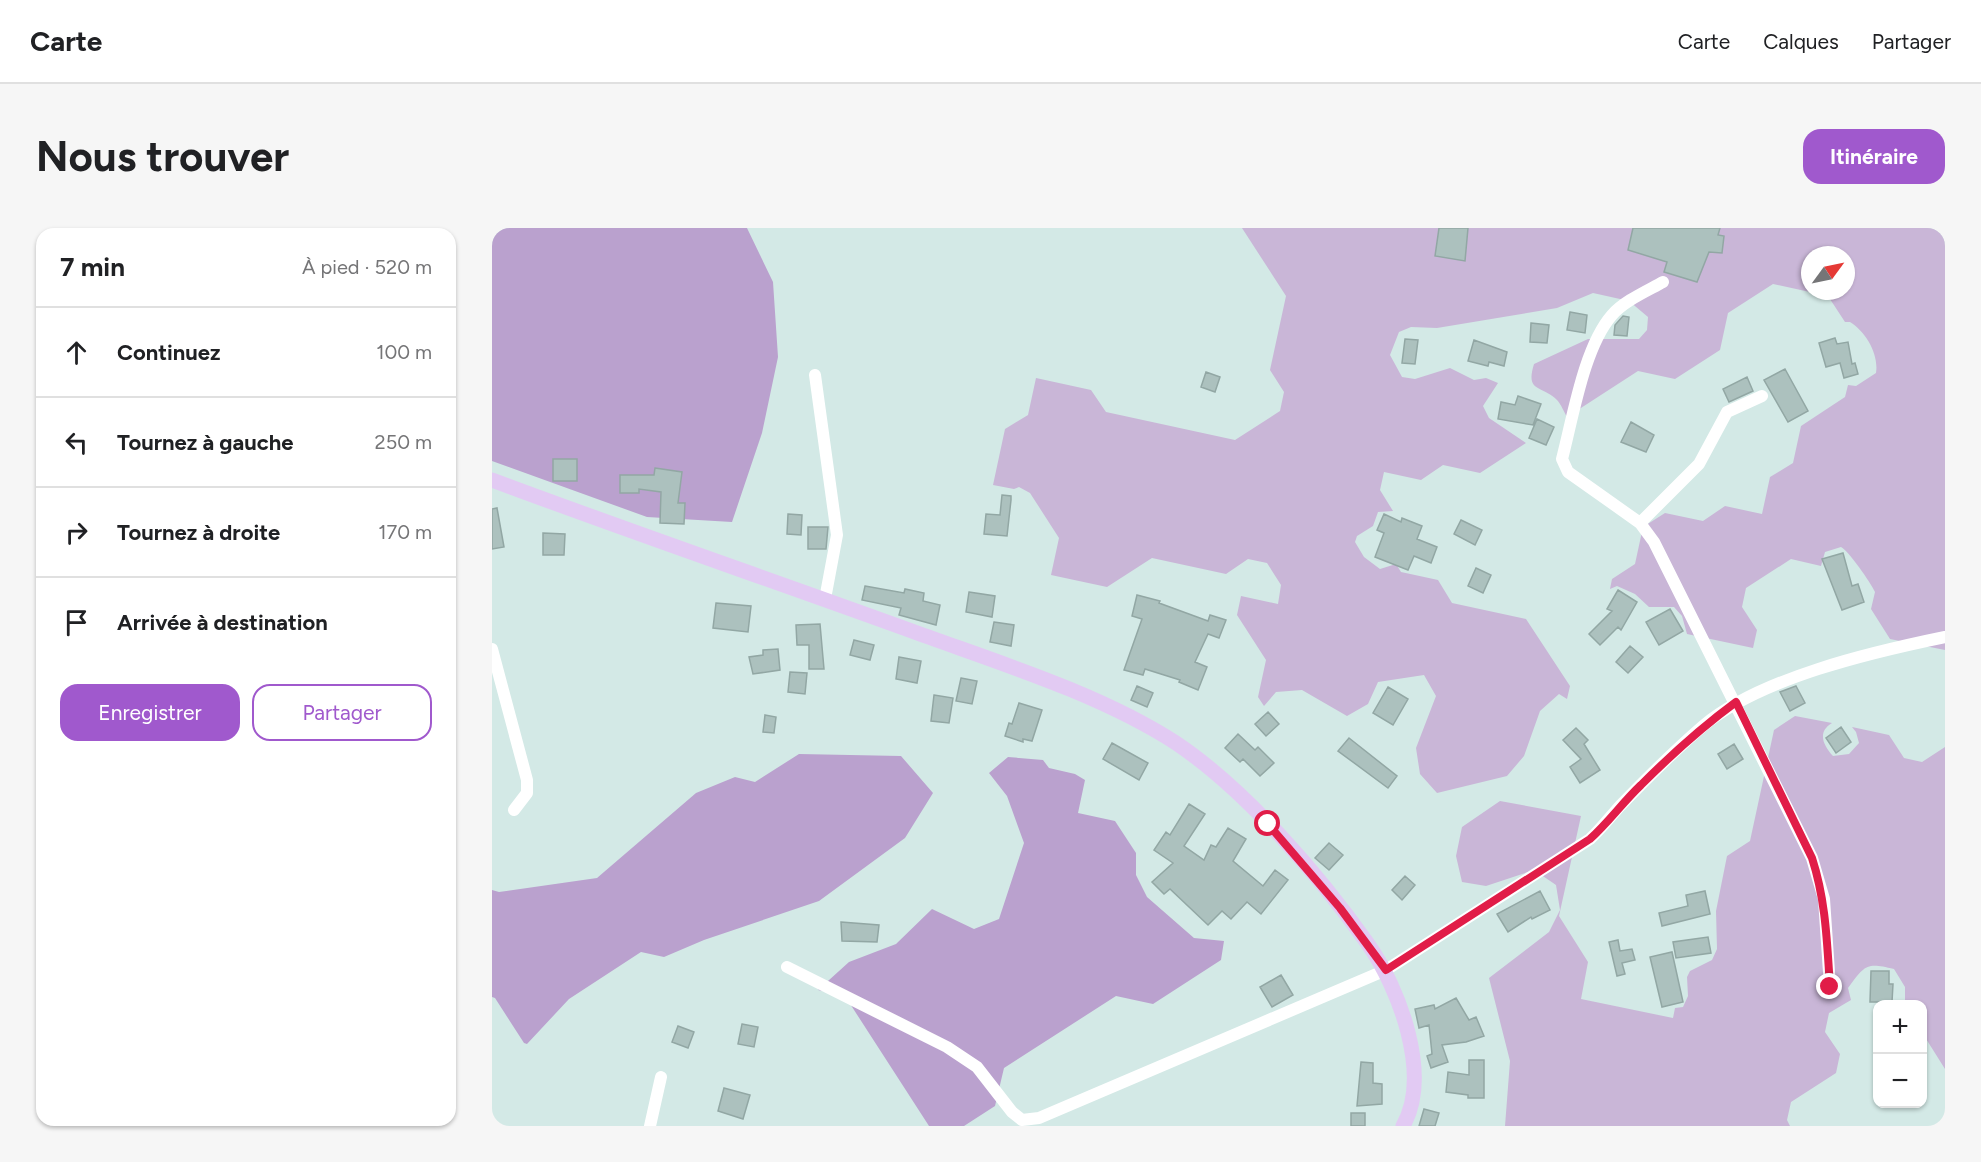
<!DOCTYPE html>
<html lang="fr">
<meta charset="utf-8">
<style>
body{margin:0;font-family:Figtree,sans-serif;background:#f6f6f6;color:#202124}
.controls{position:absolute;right:18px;bottom:18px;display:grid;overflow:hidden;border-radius:12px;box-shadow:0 2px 4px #0004}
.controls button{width:54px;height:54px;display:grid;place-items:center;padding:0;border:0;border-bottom:2px solid #e0e0e0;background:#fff;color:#202124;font:30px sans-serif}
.compass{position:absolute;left:1309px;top:18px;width:54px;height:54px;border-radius:50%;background:#fff;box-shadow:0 2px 4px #0004;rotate:57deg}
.stop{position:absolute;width:18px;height:18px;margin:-14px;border:4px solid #e11d48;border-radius:50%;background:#fff}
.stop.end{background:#e11d48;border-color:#fff;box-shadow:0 2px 6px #0008}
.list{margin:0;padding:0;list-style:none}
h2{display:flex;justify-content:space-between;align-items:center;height:78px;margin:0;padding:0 24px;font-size:26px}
h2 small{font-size:20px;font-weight:400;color:#757577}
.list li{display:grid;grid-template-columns:39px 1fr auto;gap:18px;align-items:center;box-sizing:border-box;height:90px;padding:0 24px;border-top:2px solid #e0e0e0}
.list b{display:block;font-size:22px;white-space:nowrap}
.list em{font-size:20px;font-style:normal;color:#757577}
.actions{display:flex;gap:12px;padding:18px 24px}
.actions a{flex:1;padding:14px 0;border:2px solid #a059cd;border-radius:18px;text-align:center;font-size:21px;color:#a059cd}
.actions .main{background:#a059cd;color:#fff}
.icon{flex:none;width:33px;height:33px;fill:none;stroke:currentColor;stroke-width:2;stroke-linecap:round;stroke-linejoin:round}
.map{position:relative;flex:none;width:1453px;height:898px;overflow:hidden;border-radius:18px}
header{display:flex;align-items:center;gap:36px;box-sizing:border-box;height:84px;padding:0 30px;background:#fff;border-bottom:2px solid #e0e0e0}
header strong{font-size:28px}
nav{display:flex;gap:33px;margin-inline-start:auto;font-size:21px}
.intro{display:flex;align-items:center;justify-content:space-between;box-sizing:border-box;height:144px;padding:0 36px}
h1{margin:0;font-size:42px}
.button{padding:15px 27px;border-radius:18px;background:#a059cd;color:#fff;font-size:21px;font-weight:700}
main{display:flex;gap:36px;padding:0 36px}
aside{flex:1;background:#fff;border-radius:18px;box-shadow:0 2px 4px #0004}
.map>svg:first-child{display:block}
.green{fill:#c9b6d7;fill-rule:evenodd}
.forest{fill:#baa1ce}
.building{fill:#acc1be;stroke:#92a7a4;stroke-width:1.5}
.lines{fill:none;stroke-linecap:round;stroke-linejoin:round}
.minor{stroke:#fff;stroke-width:12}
.major{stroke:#e2caf3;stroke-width:15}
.route{stroke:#e11d48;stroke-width:8}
</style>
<header>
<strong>Carte</strong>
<nav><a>Carte</a><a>Calques</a><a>Partager</a></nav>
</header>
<div class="intro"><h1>Nous trouver</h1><a class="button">Itinéraire</a></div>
<main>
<aside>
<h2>7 min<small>À pied · 520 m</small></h2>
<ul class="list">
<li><svg class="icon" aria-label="ahead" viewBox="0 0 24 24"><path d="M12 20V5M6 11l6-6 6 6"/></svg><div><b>Continuez</b></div><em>100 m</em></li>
<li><svg class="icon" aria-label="left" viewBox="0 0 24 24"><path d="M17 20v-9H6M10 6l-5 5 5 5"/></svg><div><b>Tournez à gauche</b></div><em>250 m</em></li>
<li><svg class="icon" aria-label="right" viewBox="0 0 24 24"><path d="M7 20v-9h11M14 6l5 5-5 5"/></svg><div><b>Tournez à droite</b></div><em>170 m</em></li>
<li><svg class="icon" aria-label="arrive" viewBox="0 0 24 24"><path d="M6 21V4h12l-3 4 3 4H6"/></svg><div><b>Arrivée à destination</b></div></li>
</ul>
<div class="actions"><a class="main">Enregistrer</a><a>Partager</a></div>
</aside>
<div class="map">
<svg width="1453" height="898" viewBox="0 0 1453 898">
<rect width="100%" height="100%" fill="#d3e9e6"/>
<path class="green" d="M750,0H1453V422L1398,411L1379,381L1383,364C1379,355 1356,322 1349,319L1333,324L1329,338L1299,331L1254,360L1250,379L1265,402L1261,420L1195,406L1190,388L1182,379H1157L1143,366L1125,358L1118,361L1120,351L1143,336L1151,299L1173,285L1211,293L1233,278L1270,286L1278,249L1301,235L1309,198L1353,169L1356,157L1364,158L1384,145C1387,126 1374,104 1358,94H1353L1336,68L1281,56L1236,85L1228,122L1183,151L1146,143L1075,189C1072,184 1069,176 1065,172C1050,157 1033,165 1042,136L1096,111H1147L1155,102L1156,89L1137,73L1101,65L1065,80L945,100L919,99L907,104L898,127L910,149L923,151L958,140L982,152L994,150L1006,155L991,178L997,190L1034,215L988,245L951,237L929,252L892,244L888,262L901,283L886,284L881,298L865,308L863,314L872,329L888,341L904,336L909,344L946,352L960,375L1034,391L1078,458L1075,471L1067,466L1048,483L1032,528L1015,548L945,565L928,546L924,520L944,468L932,447L886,454L876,476L855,488L810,462L784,464L772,478L766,469L774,432L745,387L749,368L786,376L789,357L775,335L756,331L734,346L660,330L615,359L559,347L567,310L538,265L527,259L522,261L501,257L513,201L536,187L544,150L599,162L614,184L743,212L788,183L792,164L778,142L794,68ZM1318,27H1354V63H1318Z
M1303,488L1340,495C1325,504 1331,517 1341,528L1357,526L1367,515L1364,504L1360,499L1397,507L1412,530L1430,534L1453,519V841L1431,806L1430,776H1413V759L1402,741C1374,734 1373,737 1356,760L1359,772L1337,785L1333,804L1348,826L1344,845L1299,874L1295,892L1298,898H1013L1018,833L997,750L1057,704L1068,682L1064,657L1042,642L994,658L970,654L964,628L970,599L1008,573L1089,588L1067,688L1096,734L1089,771L1181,790L1183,780L1191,779L1196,768L1195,749L1198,743L1220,732L1225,721L1224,683L1235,628L1258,613L1282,502Z"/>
<path class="forest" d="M0,0H255L281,54L286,129L270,205L240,294L155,289L0,233Z
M307,526L409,528L441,565L413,610L327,673L212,712L172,729L149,724L77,771L35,816L32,815L3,770L0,769V662L7,664L105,650L204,565L243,549L263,554Z
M516,529L551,532L557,540L583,546L593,552L586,585L623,593L644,625V647L655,669L702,710L732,713L729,732L661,776L624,768L512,840L503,878L472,898H437L353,768L326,762L357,734L404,716L440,681L482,701L507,691L532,615L515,568L497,545Z"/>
<path class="building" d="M947,0H976L973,33L943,28Z
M1141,0H1228L1226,7L1232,8L1230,25L1217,24L1205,54L1172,44L1175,34L1136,22Z
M1078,84L1095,87L1093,105L1075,102Z
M1131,88L1137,89L1135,108L1122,107L1123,97Z
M1039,95L1057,97L1055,115L1038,114Z
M1343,110L1345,116L1356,114L1360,136L1363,135L1366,146L1352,150L1348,135L1334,139L1327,115Z
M913,111L926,112L923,136L910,135Z
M982,112L1015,124L1012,138L997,134L996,138L976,133Z
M1293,141L1316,183L1296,194L1272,152Z
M714,144L728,149L723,164L709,159Z
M1255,149L1261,163L1237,174L1231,161Z
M1026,168L1049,176L1041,197L1006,191L1009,174L1023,177Z
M1045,191L1062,199L1054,217L1037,210Z
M1139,194L1162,207L1154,224L1129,214Z
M61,231H85V253H61Z
M163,240L190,244L186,275H193L192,296L168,295L169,264L147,261V265H128V247H162Z
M510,267L519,268V272L515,308L492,306L494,286L508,287Z
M5,280L12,319L0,321V281Z
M296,286L310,287L309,307L295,306Z
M892,286L909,294L910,290L930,298L925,311L945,319L939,335L922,328L916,342L883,329L892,305L885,302Z
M969,292L990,302L983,317L962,306Z
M316,299H336L334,321H316Z
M51,305L73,306L72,327H51Z
M1351,325L1360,358L1366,356L1372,374L1350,382L1330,331Z
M984,340L999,347L991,365L976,358Z
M373,358L412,365L413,361L432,365L431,373L448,377L444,397L407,387L409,380L370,372Z
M1126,362L1145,374L1129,402L1126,399L1108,417L1097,406L1120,383L1115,381Z
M477,364L503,368L500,389L474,384Z
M645,367L668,373L667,375L716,393L718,387L734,392L727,410L716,406L703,434L715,439L706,462L687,454L688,452L653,441L651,447L632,442L650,391L640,388Z
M224,375L259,378L256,404L221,400Z
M1178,381L1191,403L1167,417L1154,394Z
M502,394L522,397L519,418L498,414Z
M328,396L332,441H317V417H305L304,397Z
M362,412L382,417L378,432L358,427Z
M1138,418L1151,429L1136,445L1124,434Z
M286,421L288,442L261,446L257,429L271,427V422Z
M407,429L429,433L425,455L404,451Z
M298,444L315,445L313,466L296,464Z
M469,450L485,453L480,476L464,473Z
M645,458L661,465L655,479L639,472Z
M1304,458L1313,475L1298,483L1288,464Z
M896,459L916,471L901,497L881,485Z
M442,467L461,470L457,495L439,493Z
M527,475L550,482L540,513L531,511V514L513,508L517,495L520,496Z
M776,484L787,496L774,508L763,496Z
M273,487L284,489L282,505L271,504Z
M1349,499L1359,514L1344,525L1334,510Z
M1084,500L1096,512L1092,516L1108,542L1088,555L1078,539L1089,531L1071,512Z
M746,506L763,522L766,519L782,535L768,548L751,531L748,534L733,520Z
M857,510L905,548L896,560L846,523Z
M620,515L656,535L647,552L611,531Z
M1242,516L1251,531L1235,541L1226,526Z
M697,576L713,586L692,618L712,632L719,617L724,619L736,600L754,611L741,633L771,658L783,642L796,652L769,686L755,674L739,691L730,683L716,697L678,661L672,666L660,654L681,635L662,622L674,604L678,607Z
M837,615L851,627L837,642L823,630Z
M913,648L923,657L910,672L900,662Z
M1048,663L1058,682L1040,691L1039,689L1016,704L1005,686Z
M1213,663L1218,686L1170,698L1167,685L1196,678L1194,667Z
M349,694L387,697L385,714L350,713Z
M1216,709L1219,725L1184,730L1181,714Z
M1126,712L1128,723L1140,721L1143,732L1130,735L1133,746L1125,748L1117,714Z
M1180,724L1191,774L1170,779L1158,729Z
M1379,743H1397V756H1401L1400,774H1378Z
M789,747L801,767L780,779L768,759Z
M964,770L977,792L984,789L992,808L974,814L950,817L956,834L939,840L935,828L940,826L937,797L927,800L923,781L942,777L943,781Z
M250,796L266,799L262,819L246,816Z
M186,798L202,804L196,820L180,814Z
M977,832H992V870H976V867L954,864L956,844L977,847Z
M869,834L881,835V855L890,856V876L865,878Z
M232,860L258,867L251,891L226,883Z
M932,881L947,885L943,898H927Z
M859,885H873V898H859Z"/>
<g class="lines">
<path class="minor" d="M323,147L345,307L333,371
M1270,168L1235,184L1207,236L1148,295L1162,314L1320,630L1332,671L1338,759
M1148,295L1076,244L1070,231C1081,189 1092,119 1120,87C1132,73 1155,63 1171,54
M0,421L35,552V565L22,582
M295,739L455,819L485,839L520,884L530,892L547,890L894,742L1098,611C1109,601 1118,589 1128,578C1155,550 1182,523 1211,498C1268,450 1380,424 1453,409
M158,898L169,849"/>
<path class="major" d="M0,252C142,305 285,354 428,406C511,436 610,467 684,515C754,562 827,647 876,716C907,760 940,847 911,898"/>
</g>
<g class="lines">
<path class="route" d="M776,596L848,680L894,742L1098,611C1116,595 1131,574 1149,557C1179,527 1210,499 1244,474L1320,630C1334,673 1335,715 1338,759"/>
</g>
</svg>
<div class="controls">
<button>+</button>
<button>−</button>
</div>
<svg class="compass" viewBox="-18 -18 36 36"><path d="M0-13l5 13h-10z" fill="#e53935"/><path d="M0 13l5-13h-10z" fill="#757577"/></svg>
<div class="stop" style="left:776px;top:596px"></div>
<div class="stop end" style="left:1338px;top:759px"></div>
</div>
</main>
